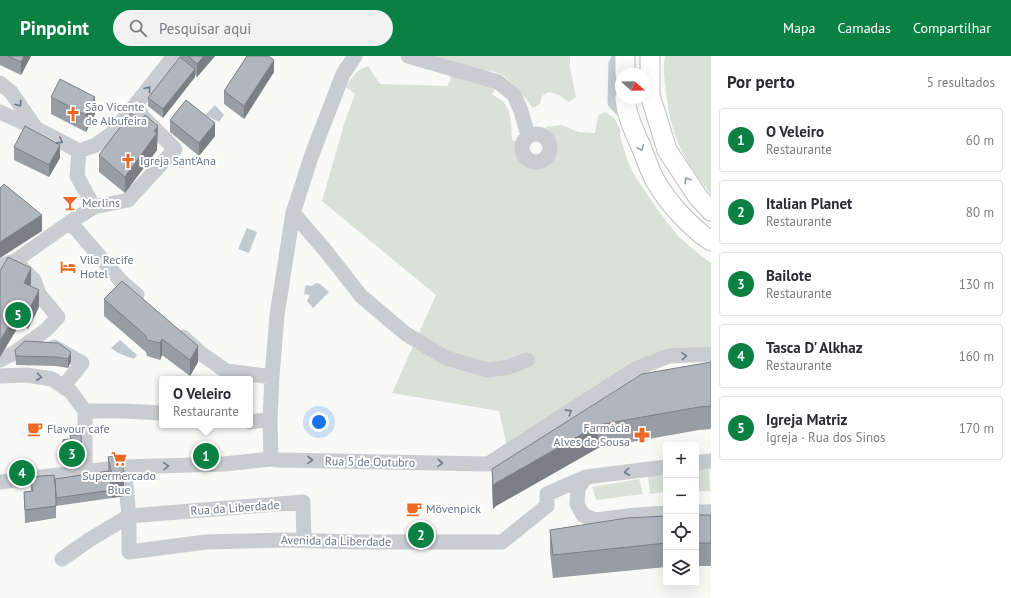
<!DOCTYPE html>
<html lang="pt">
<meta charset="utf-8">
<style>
body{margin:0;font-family:"PT Sans",sans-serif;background:#f2f2f3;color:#2b2b33}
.controls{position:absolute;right:12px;bottom:12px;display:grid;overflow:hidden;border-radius:4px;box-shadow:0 4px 16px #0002}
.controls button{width:36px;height:36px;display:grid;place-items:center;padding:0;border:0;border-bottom:1px solid #e1e1e2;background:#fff;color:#2b2b33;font:20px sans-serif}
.compass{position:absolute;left:615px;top:12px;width:36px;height:36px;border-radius:50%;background:#fff;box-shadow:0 4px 16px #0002;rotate:110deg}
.you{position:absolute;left:319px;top:366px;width:14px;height:14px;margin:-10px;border:3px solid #fff;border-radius:50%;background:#1a73e8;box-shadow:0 0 0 6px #1a73e833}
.badge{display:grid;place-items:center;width:26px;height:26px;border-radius:50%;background:#0b8043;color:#fff;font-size:13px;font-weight:700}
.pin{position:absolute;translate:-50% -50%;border:2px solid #fff;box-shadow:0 1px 4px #0006}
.popup{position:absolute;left:159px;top:320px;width:94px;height:52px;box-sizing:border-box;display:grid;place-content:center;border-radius:4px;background:#fff;filter:drop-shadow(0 1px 3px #0005);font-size:13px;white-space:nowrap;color:#7c7c81}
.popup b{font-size:15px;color:#2b2b33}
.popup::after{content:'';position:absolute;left:50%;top:100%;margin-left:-8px;border:8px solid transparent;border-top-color:#fff}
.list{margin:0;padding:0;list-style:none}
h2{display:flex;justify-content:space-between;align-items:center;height:52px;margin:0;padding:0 16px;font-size:17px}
h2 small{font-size:13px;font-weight:400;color:#7c7c81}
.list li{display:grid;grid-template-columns:26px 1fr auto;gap:12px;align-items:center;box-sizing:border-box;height:64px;margin:0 8px 8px;padding:0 8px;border:1px solid #e1e1e2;border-radius:4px}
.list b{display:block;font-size:15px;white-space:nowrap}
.list p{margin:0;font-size:13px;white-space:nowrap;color:#7c7c81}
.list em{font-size:13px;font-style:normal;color:#7c7c81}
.icon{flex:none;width:22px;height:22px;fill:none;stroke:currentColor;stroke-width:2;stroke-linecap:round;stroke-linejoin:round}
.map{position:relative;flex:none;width:711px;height:542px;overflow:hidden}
header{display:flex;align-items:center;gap:24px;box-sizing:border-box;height:56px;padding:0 20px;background:#0b8043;color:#fff}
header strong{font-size:19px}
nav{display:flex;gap:22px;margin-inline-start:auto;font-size:14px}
.search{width:280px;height:36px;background:#f2f2f3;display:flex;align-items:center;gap:10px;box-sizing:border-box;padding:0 14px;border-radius:22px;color:#7c7c81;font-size:15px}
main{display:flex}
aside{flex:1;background:#fff}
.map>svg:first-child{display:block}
.green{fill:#dae1d7}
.water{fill:#c1cad0}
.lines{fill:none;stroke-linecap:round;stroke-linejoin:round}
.major-casing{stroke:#bcbfc4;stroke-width:21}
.minor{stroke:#c9ccd0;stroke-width:15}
.major{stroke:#fff;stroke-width:19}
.wall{fill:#979da3}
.shaded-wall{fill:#7b7f85}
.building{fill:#b0b6be;stroke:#7b7f85}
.oneway{stroke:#6c7a8d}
.oneway2{stroke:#959fac}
.labels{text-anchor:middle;stroke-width:4;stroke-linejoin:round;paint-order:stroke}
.poi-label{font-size:12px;fill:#677689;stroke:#fff;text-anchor:start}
.street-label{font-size:12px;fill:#677689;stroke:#fff}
</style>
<header>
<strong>Pinpoint</strong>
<div class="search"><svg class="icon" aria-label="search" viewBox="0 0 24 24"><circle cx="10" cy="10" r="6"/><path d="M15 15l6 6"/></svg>Pesquisar aqui</div>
<nav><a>Mapa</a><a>Camadas</a><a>Compartilhar</a></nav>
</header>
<main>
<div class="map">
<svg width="711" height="542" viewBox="0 0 711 542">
<rect width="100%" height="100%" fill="#f9f9f7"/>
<path class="green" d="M431,0H570V11L576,41L569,46L559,39L549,36L542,40L540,48L533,52L529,47L519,34L504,20L495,16L481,14Z
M665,0H711V138C700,125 687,107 680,91C671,72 667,49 665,28C664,18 663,9 665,0Z
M368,10L380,28L447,30L451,24L449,19L497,30L492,38C496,41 502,44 505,48C512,58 511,73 512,84L517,86L519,96L523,106C526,108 530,111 534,111C556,112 558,84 545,71L561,69L579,76L595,77L598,60L605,56L614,62L620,73V80L628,106L635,120L657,153L678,180L700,199L711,207V295L678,294L507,390L499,355L392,337L436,239L322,145L345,65L355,38L346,31C353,20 355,15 368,10Z
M709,413L710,435H696V414Z
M666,418V436L650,438L648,420Z
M639,423L643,438L596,444L592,431Z"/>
<path class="water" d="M215,49L224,59L219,66L205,59Z
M247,172L257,176L249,197L238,193Z
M316,227L320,228L329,236L313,252L307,245L310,239L304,238L306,229L312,230Z
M120,284L137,299L134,303L118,297L111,292Z"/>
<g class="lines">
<defs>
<path id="major" d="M625,0V18
M650,0V39L667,94L698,141L711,155
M625,42C626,57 633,73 639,86C645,99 649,114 656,126C668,147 691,172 711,185"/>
</defs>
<use href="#major" class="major-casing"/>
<path class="minor" d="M408,0L498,26L514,39L521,55L528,80
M620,0L616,8L615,46L630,62
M0,27L11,36L35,71
M0,56L35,72L79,95
M522 92a14 14 0 1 1 28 0a14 14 0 1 1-28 0Z
M79,95L96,89L111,78L136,48L174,0
M79,95L77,120L94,151
M293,157L325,194L361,240L406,278L446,302L488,314L509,311L527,304
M70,166L120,224L137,239
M0,210L15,205L70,166L94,151L128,144L175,93L143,61L136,48
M183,281L199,296L226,315L272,321
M54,291L82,307L64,330
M0,304L14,297L46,274L58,261L39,238L34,224L17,207
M0,320L27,319L52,323L71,336L85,355V416
M85,355H123L162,357
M250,366L270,363
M271,403L270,363L272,321L277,259L293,157L311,101L343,18L355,0
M696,407L711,405
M124,411L129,460V496L206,486L285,484L360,486H502L547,450V438L586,421
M666,411L586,421L578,432L577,448L583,459L595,464L636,459L666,457
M0,426L124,411L224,408L271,403L279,404L488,408L635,313L669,300L711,298
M696,456H711
M62,503L89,484L129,460L303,446L304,484"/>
<use href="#major" class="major"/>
</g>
<path class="wall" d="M0,0H31L21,19L0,9Z
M180,0H215L197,21L195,19V21L163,62L148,50V42L180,2Z
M274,16L244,63L224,48V35Z
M51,41L95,58L86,76L51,58Z
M170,64L215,80L199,100L170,76Z
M158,87L157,88V94L125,137L99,116V99Z
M14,91L60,102L49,121L14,104Z
M0,215L31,229L30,230L39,251L28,273L20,268Z
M104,243L198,306L190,320L162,299L160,304L147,300L146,296L104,260Z
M25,285L71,305L68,312L56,310L16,309L15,294Z
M711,306V373L699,374L598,392L496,450L493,453L492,436V413Z
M81,379L82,403L63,404V384L70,383Z
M108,401L124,440L112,442L56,450V462L25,467L24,436L31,435L30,421L55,423L108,415Z
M696,459H711V510H696Z
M666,460V511L553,522L550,497V474Z"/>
<path class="shaded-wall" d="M24,0H31L21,19V6Z
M204,0H215L197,21V8Z
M274,4V16L244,63V50Z
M195,13V21L163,62V53Z
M95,41V58L86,76V59Z
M215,67V80L199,100V87Z
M158,70L157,94L125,137V121L154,75Z
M60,89V102L49,121V109Z
M42,159V175L0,202V186Z
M31,212V229L24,243V227Z
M39,234V251L28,273V256Z
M20,251V268L0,301V285Z
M162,283V299L160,304V287Z
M198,290V306L190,320V304Z
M71,296V305L68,312V303Z
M598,369V392L496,450L493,453V430L496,427Z
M124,416V440L112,442V419Z"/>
<path class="building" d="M8,0H24L21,6Z
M188,0H204L197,8Z
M247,0H268L274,4L244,50L224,35Z
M180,1L195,13L163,53L148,42Z
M60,23L95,41L86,59L51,41Z
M186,44L215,67L199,87L170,64Z
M131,57L140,65L145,59L158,70L154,75L157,77L125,121L99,99Z
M25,70L60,89L49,109L14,91Z
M4,128L42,159L0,186V132Z
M8,201L31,212L24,227L39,234L28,256L20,251L0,285V215Z
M122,225L198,290L190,304L162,283L160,287L147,284L146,280L104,243Z
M25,285L58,287L71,296L68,303L56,301L16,300L15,294Z
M711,306V350L699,351L598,369L496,427L493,430L492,413L642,318Z
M70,379H81L82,394L63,395V384L71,383Z
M120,398L124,416L112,419L108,401Z
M108,415L112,434L56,442L55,423Z
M54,419L56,437V450L25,454L24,436L33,435L30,421Z
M696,459H711V487H696Z
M666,460V487L553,499L550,474L627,462Z"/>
<defs><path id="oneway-chevron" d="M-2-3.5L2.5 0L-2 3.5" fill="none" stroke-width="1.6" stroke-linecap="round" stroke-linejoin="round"/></defs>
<g class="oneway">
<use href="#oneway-chevron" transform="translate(148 33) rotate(-52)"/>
<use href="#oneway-chevron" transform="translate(19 48) rotate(56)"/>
<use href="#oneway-chevron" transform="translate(60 85) rotate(28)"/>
<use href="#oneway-chevron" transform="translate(684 300) rotate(-3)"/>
<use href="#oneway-chevron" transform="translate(39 321) rotate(7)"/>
<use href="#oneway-chevron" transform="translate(569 356) rotate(-33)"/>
<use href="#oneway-chevron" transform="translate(310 404) rotate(1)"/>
<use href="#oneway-chevron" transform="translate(440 407) rotate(1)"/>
<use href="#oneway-chevron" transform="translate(166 410) rotate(-2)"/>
<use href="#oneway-chevron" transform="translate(627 416) rotate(173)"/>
</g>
<g class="oneway2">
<use href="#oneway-chevron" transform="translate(641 92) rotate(66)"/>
<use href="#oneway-chevron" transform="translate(687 124) rotate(-123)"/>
</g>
<defs>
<symbol id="church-bare" viewBox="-9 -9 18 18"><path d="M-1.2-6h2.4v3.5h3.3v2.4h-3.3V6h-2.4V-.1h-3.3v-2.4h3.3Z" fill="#eb6825" stroke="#fff" stroke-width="2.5" paint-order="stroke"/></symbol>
<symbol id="bar-bare" viewBox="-9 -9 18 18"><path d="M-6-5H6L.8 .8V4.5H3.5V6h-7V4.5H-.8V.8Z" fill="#eb6825" stroke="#fff" stroke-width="2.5" paint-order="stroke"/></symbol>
<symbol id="hotel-bare" viewBox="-9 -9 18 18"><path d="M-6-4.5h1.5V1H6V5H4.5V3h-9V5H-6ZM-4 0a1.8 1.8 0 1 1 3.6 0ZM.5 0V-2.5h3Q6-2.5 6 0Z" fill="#eb6825" stroke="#fff" stroke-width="2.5" paint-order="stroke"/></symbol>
<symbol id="cafe-bare" viewBox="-9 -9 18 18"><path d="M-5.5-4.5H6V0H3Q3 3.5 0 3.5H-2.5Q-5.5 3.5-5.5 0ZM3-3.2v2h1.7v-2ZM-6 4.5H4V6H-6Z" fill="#eb6825" stroke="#fff" stroke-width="2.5" paint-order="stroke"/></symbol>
<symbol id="pharmacy-bare" viewBox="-9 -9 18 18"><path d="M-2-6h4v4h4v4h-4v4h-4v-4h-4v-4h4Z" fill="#eb6825" stroke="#fff" stroke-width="2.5" paint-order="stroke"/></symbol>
<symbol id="supermarket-bare" viewBox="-9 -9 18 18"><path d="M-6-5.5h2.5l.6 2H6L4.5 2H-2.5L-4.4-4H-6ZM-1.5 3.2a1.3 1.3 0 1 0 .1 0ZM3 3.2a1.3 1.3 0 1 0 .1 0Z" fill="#eb6825" stroke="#fff" stroke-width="2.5" paint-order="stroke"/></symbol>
</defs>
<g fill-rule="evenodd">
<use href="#church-bare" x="62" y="47" width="22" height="22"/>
<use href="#church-bare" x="117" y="94" width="22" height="22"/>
<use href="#bar-bare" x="59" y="136" width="22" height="22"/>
<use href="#hotel-bare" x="57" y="200" width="22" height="22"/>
<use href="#cafe-bare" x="24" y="362" width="22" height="22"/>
<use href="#pharmacy-bare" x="631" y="368" width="22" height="22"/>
<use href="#supermarket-bare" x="108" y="392" width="22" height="22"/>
<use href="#cafe-bare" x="403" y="442" width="22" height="22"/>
</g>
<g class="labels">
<g class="poi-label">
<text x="85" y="55">São Vicente<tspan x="85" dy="14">de Albufeira</tspan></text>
<text x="140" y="109">Igreja Sant’Ana</text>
<text x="82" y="151">Merlins</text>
<text x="80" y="208">Vila Recife<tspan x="80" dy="14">Hotel</tspan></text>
<text x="630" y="376" text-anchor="end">Farmácia<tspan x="630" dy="14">Alves de Sousa</tspan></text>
<text x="47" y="377">Flavour cafe</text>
<text x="119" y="424" text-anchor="middle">Supermercado<tspan x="119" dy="14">Blue</tspan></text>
<text x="426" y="457">Mövenpick</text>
</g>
<g class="street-label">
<text transform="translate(370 406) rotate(1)" y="4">Rua 5 de Outubro</text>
<text transform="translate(235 452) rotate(-4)" y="4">Rua da Liberdade</text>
<text transform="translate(336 485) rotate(1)" y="4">Avenida da Liberdade</text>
</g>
</g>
</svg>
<div class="controls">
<button>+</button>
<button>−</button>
<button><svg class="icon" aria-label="locate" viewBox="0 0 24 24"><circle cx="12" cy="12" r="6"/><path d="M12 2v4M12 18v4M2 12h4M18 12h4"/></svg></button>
<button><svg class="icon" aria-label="layers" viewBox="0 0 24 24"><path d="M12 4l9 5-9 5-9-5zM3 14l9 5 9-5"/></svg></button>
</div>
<svg class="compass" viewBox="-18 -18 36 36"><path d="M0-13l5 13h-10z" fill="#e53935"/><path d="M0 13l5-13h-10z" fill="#7c7c81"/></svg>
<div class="you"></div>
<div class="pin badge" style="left:206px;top:400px">1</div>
<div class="popup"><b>O Veleiro</b>Restaurante</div>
<div class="pin badge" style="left:421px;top:479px">2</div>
<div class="pin badge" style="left:72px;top:398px">3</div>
<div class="pin badge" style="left:22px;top:417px">4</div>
<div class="pin badge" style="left:18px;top:259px">5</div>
</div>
<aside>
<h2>Por perto<small>5 resultados</small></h2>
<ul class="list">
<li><span class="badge">1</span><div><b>O Veleiro</b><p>Restaurante</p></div><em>60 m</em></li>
<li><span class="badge">2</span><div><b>Italian Planet</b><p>Restaurante</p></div><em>80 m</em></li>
<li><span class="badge">3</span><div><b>Bailote</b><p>Restaurante</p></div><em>130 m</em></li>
<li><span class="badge">4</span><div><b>Tasca D' Alkhaz</b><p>Restaurante</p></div><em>160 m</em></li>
<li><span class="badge">5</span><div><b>Igreja Matriz</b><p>Igreja · Rua dos Sinos</p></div><em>170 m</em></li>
</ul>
</aside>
</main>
